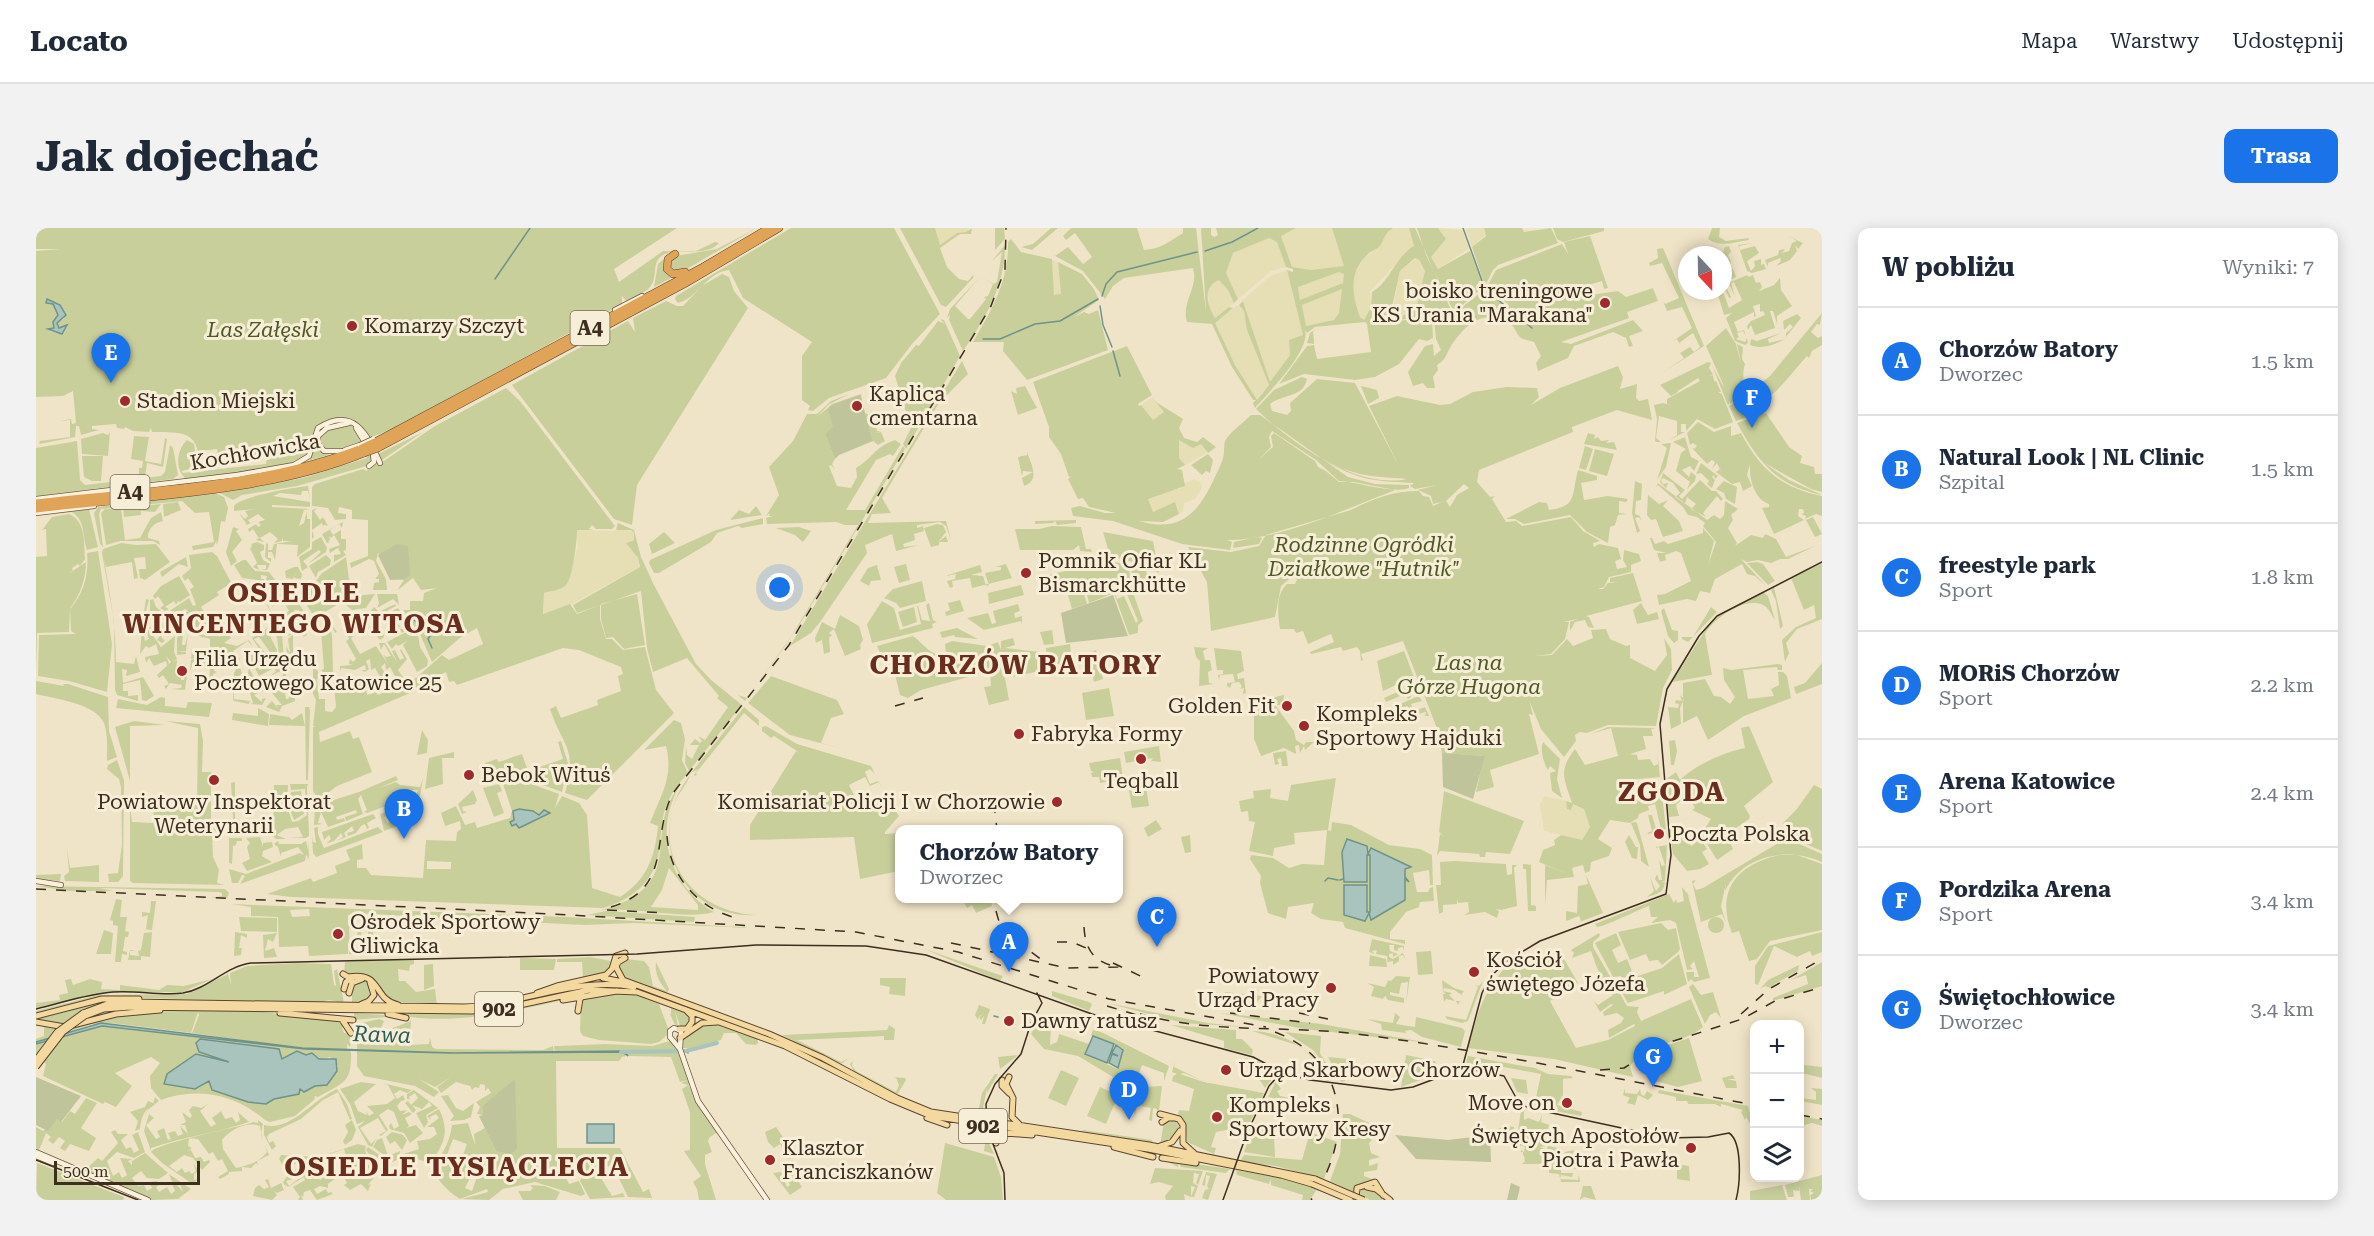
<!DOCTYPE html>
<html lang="pl">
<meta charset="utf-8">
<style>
body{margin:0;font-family:"Roboto Serif",serif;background:#f2f2f3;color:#1f2937}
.controls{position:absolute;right:18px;bottom:18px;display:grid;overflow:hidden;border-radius:12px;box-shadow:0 3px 15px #0003}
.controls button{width:54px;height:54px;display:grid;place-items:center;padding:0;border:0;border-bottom:2px solid #e0e1e3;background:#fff;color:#1f2937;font:30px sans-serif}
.compass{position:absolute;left:1642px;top:18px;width:54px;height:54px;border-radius:50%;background:#fff;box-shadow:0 3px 15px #0003;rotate:158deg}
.scale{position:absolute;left:18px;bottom:15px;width:146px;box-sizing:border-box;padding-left:6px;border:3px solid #3d2e20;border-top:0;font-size:16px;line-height:21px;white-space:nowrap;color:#3d2e20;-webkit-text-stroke:4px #f7eed8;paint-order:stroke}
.you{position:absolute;left:744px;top:360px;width:21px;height:21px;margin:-15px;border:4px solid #fff;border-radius:50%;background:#1a73e8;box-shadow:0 0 0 9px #1a73e833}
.badge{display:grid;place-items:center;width:39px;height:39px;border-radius:50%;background:#1a73e8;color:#fff;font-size:20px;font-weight:700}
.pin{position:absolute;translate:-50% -50px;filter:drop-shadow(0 2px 3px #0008)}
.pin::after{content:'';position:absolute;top:32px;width:21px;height:18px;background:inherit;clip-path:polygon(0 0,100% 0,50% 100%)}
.popup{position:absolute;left:859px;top:597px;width:228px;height:78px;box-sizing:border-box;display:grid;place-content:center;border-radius:12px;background:#fff;filter:drop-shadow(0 2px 4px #0005);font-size:20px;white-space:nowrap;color:#747a83}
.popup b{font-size:22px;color:#1f2937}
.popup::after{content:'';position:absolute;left:50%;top:100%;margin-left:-12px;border:12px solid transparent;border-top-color:#fff}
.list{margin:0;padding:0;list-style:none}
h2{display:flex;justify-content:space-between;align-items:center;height:78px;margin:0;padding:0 24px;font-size:26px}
h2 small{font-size:20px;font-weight:400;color:#747a83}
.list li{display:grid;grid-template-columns:39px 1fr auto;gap:18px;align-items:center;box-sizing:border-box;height:108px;padding:0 24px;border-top:2px solid #e0e1e3}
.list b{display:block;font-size:22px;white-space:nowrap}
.list p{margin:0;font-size:20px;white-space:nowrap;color:#747a83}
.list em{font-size:20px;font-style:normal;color:#747a83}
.icon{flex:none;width:33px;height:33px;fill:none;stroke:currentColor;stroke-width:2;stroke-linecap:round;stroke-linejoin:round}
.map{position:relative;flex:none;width:1786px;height:972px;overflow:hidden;border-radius:12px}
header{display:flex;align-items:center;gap:36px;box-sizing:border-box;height:84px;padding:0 30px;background:#fff;border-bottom:2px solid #e0e1e3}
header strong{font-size:28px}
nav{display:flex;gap:33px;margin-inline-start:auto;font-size:21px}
.intro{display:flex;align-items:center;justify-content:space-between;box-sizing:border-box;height:144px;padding:0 36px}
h1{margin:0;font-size:42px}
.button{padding:15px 27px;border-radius:12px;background:#1a73e8;color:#fff;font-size:21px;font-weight:700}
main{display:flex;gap:36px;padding:0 36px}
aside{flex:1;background:#fff;border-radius:12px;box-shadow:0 3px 15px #0003}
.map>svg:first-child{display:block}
.farmland{fill:#e6deb5}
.green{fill:#c9cf9b;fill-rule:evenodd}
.cemetery{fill:#bfc49a}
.water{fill:#a9c4bc;stroke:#6f938a;stroke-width:1.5}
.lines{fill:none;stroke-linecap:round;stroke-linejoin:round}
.stream{stroke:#6f938a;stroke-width:1.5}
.river{stroke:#a9c4bc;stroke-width:4}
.secondary-casing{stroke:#6f573f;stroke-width:6}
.primary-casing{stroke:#5b4430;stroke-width:7}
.highway-casing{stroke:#5b4430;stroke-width:8}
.secondary{stroke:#faf1dc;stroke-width:4.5}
.primary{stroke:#f3d9a0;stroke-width:5}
.highway{stroke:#e0a458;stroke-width:7}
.tram{stroke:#3d2e20;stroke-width:1.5}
.rail{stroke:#3d2e20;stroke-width:1.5;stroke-dasharray:10 10;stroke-linecap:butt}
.secondary-bridge-casing{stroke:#6f573f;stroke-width:6;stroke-linecap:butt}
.primary-bridge-casing{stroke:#5b4430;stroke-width:7;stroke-linecap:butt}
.highway-bridge-casing{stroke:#5b4430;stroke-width:8;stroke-linecap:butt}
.secondary-bridge{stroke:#faf1dc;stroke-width:4.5}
.primary-bridge{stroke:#f3d9a0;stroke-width:5}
.highway-bridge{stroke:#e0a458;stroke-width:7}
.poi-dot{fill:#9e2a2b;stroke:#f7eed8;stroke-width:2}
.labels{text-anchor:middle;stroke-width:6;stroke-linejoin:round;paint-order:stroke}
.shield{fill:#f7eed8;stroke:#756857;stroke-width:1.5}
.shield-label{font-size:20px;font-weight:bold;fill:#3d2e20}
.poi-label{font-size:21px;fill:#3d2e20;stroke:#f7eed8;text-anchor:start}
.park-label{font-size:21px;font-style:italic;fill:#4d5a26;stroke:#f7eed8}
.street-label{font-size:21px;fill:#3d2e20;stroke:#f7eed8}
.water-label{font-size:22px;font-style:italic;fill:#2f5d5a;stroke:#f7eed8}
.district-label{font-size:27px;font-weight:bold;letter-spacing:1.5px;fill:#6b2e1e;stroke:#f7eed8}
</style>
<header>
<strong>Locato</strong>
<nav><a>Mapa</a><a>Warstwy</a><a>Udostępnij</a></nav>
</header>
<div class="intro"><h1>Jak dojechać</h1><a class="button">Trasa</a></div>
<main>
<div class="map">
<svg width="1786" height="972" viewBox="0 0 1786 972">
<rect width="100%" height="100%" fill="#f0e4c8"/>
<path class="farmland" d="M899,0H933L931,4L921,5L904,17Z
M1260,0H1296L1309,38L1275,42L1256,39L1245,8Z
M1357,0H1373L1379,17L1334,63L1335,79L1328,92L1324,89L1316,62L1317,49L1328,30L1343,19L1347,8Z
M1402,0L1426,2L1433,20L1402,41L1395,29L1410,11Z
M1433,0H1448L1450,6L1436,19L1430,2Z
M1233,10L1241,14L1250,39L1235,43L1202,71L1190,45L1197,25Z
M1381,30L1389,43L1380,81L1373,86L1355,91L1364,43Z
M1016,32L1022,34L1025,67H1018Z
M1251,42L1267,107L1253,113L1254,127L1234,155L1207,72L1233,49Z
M1303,44L1308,46L1309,54L1264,73L1262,59Z
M1183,52L1192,62L1198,75L1179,90L1173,79L1172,62L1175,56Z
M1306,60L1308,64L1303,85L1298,92L1270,98L1266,77Z
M1202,77L1208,83L1211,102L1233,157L1220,172L1194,128L1178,94Z
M1117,169L1128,184L1117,192L1105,177Z
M1143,212L1157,220L1165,215L1171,225L1149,237L1143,230Z
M1158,251L1165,255L1166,260L1159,271L1148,275L1147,284L1143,286L1140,276L1117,284L1112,271L1134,261H1145L1149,255Z
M585,301L597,303L599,311L590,315L602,330L603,339L536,376L508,386L507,366L531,355L542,319L540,302L578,303Z
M1509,568L1530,573L1532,582L1536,581V576L1548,581L1554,599L1546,612L1508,603L1504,576Z"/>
<path class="green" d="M0,0H641L578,41L583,54L627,23L658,24L679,14L683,15C669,30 645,19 629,26C614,32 623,49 614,59C609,65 598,69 590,73L586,68V76L359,200L333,210L342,226L387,204L346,232L323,196L306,190L280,200C275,209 278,219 272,227C261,242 172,248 150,251C138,241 141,221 151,212L158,216L161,239L146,243L147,245L230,236L231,229L195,228L206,223L183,232L181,221L164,223V234C160,201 146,205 116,204L115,200L113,204L97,203L89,199L88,201L81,200L80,196L56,198V201L63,202L45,207L43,198H40L39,209L3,216L4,213L34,209V192L23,193L35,191L36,196L40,195L37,163L27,168L0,169V23L24,21H0ZM11,71L25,78L28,91L21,94V97L25,100L31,97L26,106L13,103L18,100L17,94L22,87L17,76L10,74Z
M721,0L649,42L637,45L632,34L640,28L681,21Z
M755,0H858L904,86L876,116L850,150L793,170L777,183L772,182L774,178L766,172V128L776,114L707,70L693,42C671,44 661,71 642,75L639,71L640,68Z
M864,0H899L904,17L921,5L930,4L936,0L935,6H924L904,20L911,39L923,51L932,53L938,46L937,50L910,79L905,77Z
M959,0H968L969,11L941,42L959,22Z
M1015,0H1022L996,22L985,19L997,16Z
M1035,0H1101L1108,22C1126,21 1135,12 1147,5V0H1160L1170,84L1165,0H1175V7L1178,9L1182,7L1180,0H1221L1186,18L1224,0H1260L1245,8L1256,39L1275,42L1308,38L1296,0H1357C1346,8 1349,12 1343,19C1340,22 1334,23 1331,27C1312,46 1316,66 1324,89L1328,92L1335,79L1336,64C1353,55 1360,28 1378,18L1373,0H1379L1415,82L1400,88L1333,95L1396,90L1397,110L1391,113L1383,111L1363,136L1339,149L1319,152L1268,146L1243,156L1271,118L1278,117L1281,131L1335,124L1331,96L1277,102L1278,116L1271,115L1274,105L1278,102L1331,96L1329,94L1279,99L1271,105L1269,102C1275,122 1233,164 1219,180L1217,175L1220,172H1217L1196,139L1176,96L1151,94C1145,74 1163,59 1157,40L1088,50L1077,58L1069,71L1047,43L1019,28L1032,19L1047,36L1056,29L1039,5L1030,12L1027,8ZM1233,10L1241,14L1250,39L1257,41V44L1251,42L1267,107L1253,112L1254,127L1234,154L1207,73L1203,77L1208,83L1211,102L1233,157L1221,172L1199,137L1179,95L1197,80L1193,79L1179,90C1171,77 1166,59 1183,52L1192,62L1198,75L1202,71L1190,45L1197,25ZM1379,30L1383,32L1389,43C1381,71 1388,85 1355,91V83L1351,84L1356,79L1364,43ZM1303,44L1308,46L1307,55L1264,72L1262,59ZM1306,61L1303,85L1298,92L1270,98L1266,77Z
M1381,0H1402L1410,11L1395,29L1402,41L1434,23L1448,58L1421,82L1416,80L1390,27Z
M1448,0H1486L1488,4L1515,0L1522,15L1462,37L1457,42L1449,58L1436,19L1450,8Z
M1517,0H1568V3L1527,14L1521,11Z
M1676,0H1684L1683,9L1690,13L1712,10L1713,12C1700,14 1684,20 1672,11Z
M1554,8L1572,60L1568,61L1566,53L1549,58L1552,61L1548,63V68L1582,63L1590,69L1617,60L1622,73L1591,84L1593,90L1525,114L1535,116L1597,92L1607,103L1593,108L1597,118L1593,119L1590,110L1577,104L1538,118L1532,130L1502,143L1500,135L1505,128L1498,114C1495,113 1488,112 1485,110C1480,106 1479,98 1473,95C1447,80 1429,97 1415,118C1410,126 1410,132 1401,137L1402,142L1397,149L1399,160H1391L1387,155L1377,158L1372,144L1389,118L1397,116L1398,128L1405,122L1400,111L1398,90L1420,84L1449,61L1471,79L1472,76L1451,59L1460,42L1526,16L1532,26L1528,14Z
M1752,8L1767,15L1762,21L1759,17L1761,23L1754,32L1740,38L1745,33L1744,30L1732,35V39L1729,32L1742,27L1743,22L1749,21L1746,25L1753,23L1756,15L1761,13Z
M975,11L985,24L1016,31L1018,67L1025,66L1022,34L1046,46L1058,61L1063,72L1038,89L1048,84L1053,86L1062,82L1072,122L991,152L967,123L968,114H937C956,81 973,53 972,14Z
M1717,15L1703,18L1704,22L1719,18L1723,25L1711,33L1715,43L1719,38L1718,33L1725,31V37L1728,36L1730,41L1716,45L1711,43L1702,17Z
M969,17C970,57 947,94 927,123L913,92L914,87L911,90L914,81L944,49L919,78L932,91H934L950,71L948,69L952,68L957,56L947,50L958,56L961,54L966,24L956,33Z
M1693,18L1695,24L1692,27L1695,34L1693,40L1697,41L1700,49L1687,55L1686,27L1689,19Z
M1627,20L1668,118L1626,145L1623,142L1626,135L1623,142L1626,145L1648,130L1644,125L1654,119L1658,124L1664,119L1657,105L1643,115L1641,111L1637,113L1656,100L1646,79L1631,83L1627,73L1629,76L1643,70L1626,35L1614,38L1613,35L1622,30L1621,21Z
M631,28L630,33L639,48L618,59L622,36Z
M686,46L693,49L698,63L712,80L601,257L596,297L578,291L476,157L592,93L599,104L597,90L630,73L641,78H647L666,58Z
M1711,47L1713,49L1717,47L1720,55L1724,54L1726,59L1723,63L1738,57L1744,50L1745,62L1756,78L1741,88V96L1737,83H1734L1739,100L1719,107L1715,97L1712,102L1711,98L1715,93L1729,87L1727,83L1724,84V76L1717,78L1720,88L1718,89V84L1698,94L1702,104L1708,102L1710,108L1707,103L1701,105L1703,109L1700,111L1709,114L1711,110L1712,115L1709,117L1699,113L1690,90L1696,85L1688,87L1683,70L1677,63H1687L1690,59L1695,69L1693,70L1690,63L1687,64L1693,80L1706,72L1698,54L1695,55L1699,69L1693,55Z
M1786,85L1784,97L1781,96L1775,104L1782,110L1786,108V117L1776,123L1773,130L1771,128C1757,143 1744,163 1726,174L1732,181L1700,193L1693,178L1704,171L1694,176L1693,173V177L1691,175L1676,137L1688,160L1687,156L1670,118L1690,100L1700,116L1705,135L1701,116L1707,119L1706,131L1709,136C1705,147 1710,160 1706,170L1711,156L1718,155L1720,159L1734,148Z
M1761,86L1765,90L1750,109V105L1757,99L1754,96L1748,102L1747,93Z
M904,91L908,92L924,128L870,221L867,216L875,200L859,148L865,135L880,117L883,118L902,93L909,96Z
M1745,105L1732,111L1733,115L1749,111C1738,117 1726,122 1714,117L1715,111L1721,113Z
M1091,118L1116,167L1102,176L1103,178L1105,177L1117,192L1128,184L1120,174L1147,191L1143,200L1148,210L1161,214L1167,209L1180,219L1172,225L1165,216L1157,220L1143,212V230L1149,237L1141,241L1146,242L1149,258L1112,271L1117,284L1139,274L1143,286L1127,294L1103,293C1143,305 1162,286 1178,251C1181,244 1187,234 1188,225C1188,224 1188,217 1189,213C1193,205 1208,194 1215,187H1224L1312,249L1339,256L1373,257V260C1358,266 1321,254 1303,253L1280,232L1236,203L1233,209L1235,219L1222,232L1237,219L1235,208L1238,205L1279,233L1282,239L1290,243L1303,254H1318L1359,262C1310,281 1245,312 1191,312L1196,314L1194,322L1146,316L1077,293L1037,288L1035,280L1044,278L1069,285H1080L1053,279L1047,270L1042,271L1032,251L1036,248L1033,249L1025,226L1013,209V199L997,154Z
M926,133L932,146L903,175L846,270L855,285L836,286L832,295L910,293L915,312L910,298L904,294L881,297V300L887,298L888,303L878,306L879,312L867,316L868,319L883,317L860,323L856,306L829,317L831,325L784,394L775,405L754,418Z
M1672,134L1675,135L1673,140L1677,146L1674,148L1677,147L1678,153H1680L1685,164H1682L1686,166L1697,194L1679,201L1661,191L1650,203V196H1645V204H1649L1633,212L1641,207V193L1623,188L1620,210L1625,214H1620L1619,213L1621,191L1618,177L1627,175L1640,179L1631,176V171L1664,153L1662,150L1642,163L1640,160L1642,164L1635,168L1624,157Z
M1582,138L1587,149L1584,161L1601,156L1600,170L1603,173L1612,171L1616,192L1581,182L1536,199L1537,204L1443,242L1441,254L1454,269L1459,268L1456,271L1470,294L1480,293L1486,298L1535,289L1547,303L1564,313L1557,315L1558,319L1563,316L1582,320L1585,331L1579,333L1581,341L1591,339L1587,332L1588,322L1603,326L1605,333L1595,337V344L1573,349L1568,359L1562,361H1567L1572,355L1582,354H1574V350L1597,345L1606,373L1550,388L1553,389L1558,400L1552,399L1549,392L1539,394L1534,403V394L1542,391L1527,394H1533L1529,411L1515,426L1498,428L1516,427L1531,411L1537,418L1557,410L1555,402L1570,401L1574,411L1590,418L1594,417V430L1619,443L1631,427L1628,410L1635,421L1636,442L1627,460L1620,498L1572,497L1551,505L1544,504L1539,507L1540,513L1528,529L1505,501L1493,472L1497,487L1493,486L1503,526L1454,542L1458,559L1440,564L1448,528L1406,525L1402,503L1367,413L1325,426L1327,432L1325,433L1324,423L1321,419L1307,423L1305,419L1275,426L1274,424L1298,414L1295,406L1272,416L1267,403L1260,405L1258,401H1244C1242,387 1239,367 1251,356H1259L1261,352L1257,348L1245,358L1239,389L1175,403L1171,354L1152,319L1195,324L1223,318L1230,307L1315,282C1338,270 1358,263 1383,263L1387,268L1393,269L1403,291L1397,278L1406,274L1397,276L1395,268L1382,262L1401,257L1379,261L1374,258L1378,255C1342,253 1324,254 1286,231C1312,245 1342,257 1371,251C1354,249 1335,250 1317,244C1285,235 1244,204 1220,181L1238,162L1266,149L1271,151C1267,170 1249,165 1234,176L1236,183L1251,187L1255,183L1254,175L1281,151L1319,155L1364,240L1333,178L1361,168L1404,177L1414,176L1437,164L1471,159L1501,160L1503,169L1495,177L1524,160ZM1428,256L1433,260L1421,267L1414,279L1410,273Z
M989,158L1001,180L982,187L975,163L981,166L980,160Z
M1325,158L1341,162L1343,170L1332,176Z
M470,160L484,173L579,298L576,301H560L556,297L553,301L557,302H541C541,313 537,349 530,357C526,362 514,363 508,365L507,386L534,376L541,386L564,377V391L570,411H576L587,422L609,419L620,462L638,485L551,572L529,565C542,519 527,520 514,481L520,478L525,490L562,477L561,472L585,463L582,448L587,446L585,439L543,422L527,420L421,457L418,453L413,454L410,444L379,460L376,465L374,461L376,457L370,453L380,450L406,427L413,432L447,416L441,400L425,409L396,434L384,406L367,382H374V373H387L388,365L401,360L385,362L377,350L363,361L355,362L362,361L368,352H354L368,351L342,325L340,333L350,351L351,362H337L338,355L343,354V351H339L343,346L338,333L333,331L315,340L314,335L332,328V292L316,291V282L303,279L302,285L310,286V291L299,292L292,280L276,278V259L279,256L327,241L331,243L332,240L348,233L399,198Z
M813,166L792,177L781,189L796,176L825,166L828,183L789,206L799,231L796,236L799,242L795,237L793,238L801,258L815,260L821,249L820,240C838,229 837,220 859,212L865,216L857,228L854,226L840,232L810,282H829L867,218L869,221L762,399L709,473L702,467L711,470L752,414L822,297H809L800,294L731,296L730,290L737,288H733L734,285L730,288L743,267L733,239L757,213L771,186H781L795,173Z
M835,182L841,203H845L839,205L845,204L849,213L842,217L837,213L829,185L834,187Z
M1730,185L1753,219L1766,228L1764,235L1778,239L1779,246H1786V264L1775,261L1728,235L1753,252L1786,267C1740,257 1723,235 1701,195Z
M303,193L316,194C301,194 291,197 281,208L288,225L293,227L270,233L283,201Z
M1662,194L1678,204L1695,198V208L1705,205C1724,241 1745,260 1786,268V288L1780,286L1769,291L1770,288L1765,286L1768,285L1767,281H1763L1762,288L1768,292L1738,306L1726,280L1733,279V276C1718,271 1713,251 1714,236L1711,247L1716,258L1707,263L1704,254L1696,256L1680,244L1684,241L1686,246L1681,235L1676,241L1679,234L1676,232L1671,236L1655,219L1658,221L1661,218L1657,215L1654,217L1651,205Z
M312,196L318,200L337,231L334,237L261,258L206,267L197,272L184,265L267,250L331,230L323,215L293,224L284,217V208L291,201Z
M74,204L72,228L46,226L45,211L67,205L72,207Z
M1552,205L1559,207L1558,211L1562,209L1565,213L1573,212L1570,215L1578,214L1581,222L1548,216Z
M98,208L113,209L109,233L125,236L129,210L131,211L127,239L111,235L109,248L103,249V240H106L107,233L95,231Z
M1649,209L1655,229L1663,233L1658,243L1654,238L1646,242L1653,249L1655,244L1660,248L1659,253L1651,261L1654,254L1640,243L1645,225L1650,221L1637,214Z
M41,213L44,252L49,257L125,248L129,244L134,217L137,220L142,247L137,251L0,268V220Z
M1635,215L1630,239L1621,252L1631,220L1625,216Z
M1549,218L1557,221L1550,242L1543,240Z
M1559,221L1578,226L1571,248L1553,243Z
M991,224C996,238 1004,252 988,258L986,250L997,244L987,243L986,248L982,229L991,227Z
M1172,226L1177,232L1174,245L1170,243L1166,247L1155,237Z
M46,228H67L65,253H56L48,249Z
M1665,235L1682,248L1679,251L1678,247L1676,249L1679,252L1676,260L1671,256L1673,253L1665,245L1660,246Z
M1542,242L1561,248V252L1545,255L1548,272L1572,268L1592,271L1590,274L1583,273V285L1591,286L1582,287L1579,297L1574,299L1572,315L1551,304L1534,287L1488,296L1479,291H1470L1503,274L1511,275L1513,282C1542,278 1535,268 1542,242Z
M1627,245L1649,262L1643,268L1646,271L1664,252L1676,263H1680L1687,271L1685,273L1681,268L1667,285L1670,289L1655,281L1660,276L1651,269L1649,276L1639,269L1644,265L1637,255L1627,250L1625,252L1627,256L1632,255L1630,260L1624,254Z
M1599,253L1606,256L1605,272L1600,273L1599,286L1604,288L1605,293L1603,289L1599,290L1604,303L1601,305L1596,285Z
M1688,253L1701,259L1699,276L1690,271L1688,265L1680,261Z
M1622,255L1671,292L1678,287L1684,291L1688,287L1689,273L1702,281L1695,287L1697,292L1692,300L1701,315L1699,318L1715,307L1727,310L1729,306L1740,311L1750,329L1779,318L1752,331H1744L1735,335L1722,332L1711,334L1705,331L1730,358L1719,348L1711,346L1706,336L1679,351L1674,365L1664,363L1660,373L1651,371L1623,377L1621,367L1629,366L1655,353L1645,325L1640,323L1629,327L1630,332L1624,334L1621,325H1631L1618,322L1614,310H1616L1619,316L1628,313L1632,316L1667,305V300L1678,313L1672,337L1680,314L1667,298L1669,295L1661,289L1652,287L1647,279L1622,257L1620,259Z
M272,258L274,272L272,263H266L265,267L244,265L237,268L274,274V279L236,277V279L274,281L268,282L263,298L268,295L271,283V291H274V283V319L261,329L262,317L241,316L239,332L236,324H232V330H235V334L229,329L230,316L232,315V322H236L238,316L256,313H247L246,309V313L238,315L242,311L234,304L224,310L228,314L220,312L224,309H222L217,301L213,304L212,301L220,296L222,299L225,297L222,294L229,292L222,286L212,292L214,295L221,292L211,297L203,285L209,291L212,288L209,283L219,281L198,283V278C203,269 259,259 272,258Z
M179,265L188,269L192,280L189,294L185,293L182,314L180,317L181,312L177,319L157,322L156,318L178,314L173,284L159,285L146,273L65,281L63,286L67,319L64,316L58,285L62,279Z
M1612,267L1623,276L1632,272L1627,278L1643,293L1647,303L1627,309L1620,291L1615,292L1611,287Z
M142,274L145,282L128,289L127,276Z
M125,276L119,284L105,283V287L88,289L87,280Z
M720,278L726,287L694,292L703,282L713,286Z
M85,280L89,312L104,310L115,290L125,284L127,293C119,294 111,302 112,310L123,313L124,317L117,313H84L70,317L65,285L69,281Z
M282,280L278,283L284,292L287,289L292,298L288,297L282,304L287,298L286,295L276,302L278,309L276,311V282Z
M53,281L62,319L51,322C46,308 50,293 36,284L0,289Z
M33,286C50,293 48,315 49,331L44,338L42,336L36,340L37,342L34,345L50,334C50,350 44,368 34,380L33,404L1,405L0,450V329L11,328L10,301L6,302L16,289Z
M1777,289L1786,306L1779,309L1770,292Z
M727,290V296L706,300L702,298L681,305L675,314L623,345H618L613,335L614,332L680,302Z
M1040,292V295L1021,297L1019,293L1017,295L999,296V293Z
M307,294L306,300L303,296L294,302L297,307L305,302V311H310V322L307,323L310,327L298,334V327L305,326L302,320L294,325L293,321L304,317L298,307L295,310L293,308L294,312L292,314H295L291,315L286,306Z
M582,295L598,302L605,329L618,357L660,436L675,452L706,477L653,543L649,535L650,518L651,527L656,531L663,517H654L659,511L664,515L666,513L662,508L669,512L692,479L681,470L683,468L651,430L617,444L611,420L605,363L541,385L537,377L604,339L602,330L590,315L598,312V305L595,302H580Z
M901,296L907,297L910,304L902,314L910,308L912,314H903V317L895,319L888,300Z
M1016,298L1045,299L1050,321H1055L1056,324L1044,323L1043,317L1037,322H984L979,301H1003Z
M197,299L203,301L200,303L206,312L196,324L201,333L195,338L190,324Z
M763,299L775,303L767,314L759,307L740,300Z
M628,304L639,315L616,326L613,316Z
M1067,304L1117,313L1123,345L1109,337L1074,328Z
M285,309L291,320L290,324L272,336L285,324L283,322L267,333L272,339L266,343L263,329L276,321V314Z
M1221,309L1226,310L1223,316L1197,320L1198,314Z
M221,314L228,317V322L224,324L227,332L234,336L231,342H224L230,341V337H221L223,342L217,339L221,335L214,320L216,319L215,316Z
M85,315L100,317L120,316L134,334L109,352L104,350L103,341H110L109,329L98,330L102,350L98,351L96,334L70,339L68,331C74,366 80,399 80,434L98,436L100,428L104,444L90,448L91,442L86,441L87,455L107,449L118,468L110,473L106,472L104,452L87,456V463H92V468L102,467V473L81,467L79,462L78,394L66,325L67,321Z
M62,323L76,416L71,464L33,453L2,448L3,407L40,406L35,403L34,381C48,365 53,346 51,325Z
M176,324L181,328L197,358L194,356L181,364L183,367L165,379L183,409L186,407L173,387L177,384L193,407L195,410L188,415L201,418L213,412L217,419L212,413L197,423L204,431L200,435L196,432L197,440L179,432L178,443L181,444L177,446L176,459L173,458L174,439L156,438L154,443L155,432L163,428L155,431L156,421L160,422L164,428H174V411L155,406L176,407V401L168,404L169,400L158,399V390L155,386L151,398L155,399L156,391L155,401L149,402V385L152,383L149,381L146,383V398L142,404L136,401L138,406L136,407L134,403L125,409L129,413L126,415L121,412L124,408L118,399L115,402L113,400L128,394L124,386L117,389L114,387L109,394L110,398L106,396L110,371L113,372L110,383H114V372L117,371L120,379L129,386L153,370L157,378L160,377L154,361L158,359L152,350L149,353L146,348L155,340L153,327Z
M290,327L295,332L294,337L282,344L280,350L273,338Z
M1046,328L1093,337L1094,352L1076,358L1081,371L1088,368L1100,395L1102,393L1089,361L1097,358L1095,337L1110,342L1112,353L1096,362L1107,393L1102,397V405L1093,407L1078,365L1053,375L1051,367L1068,364L1062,354L1053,353L1051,359L1014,366L1009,348L1046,339Z
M150,329L152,339L143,336L126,349L124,344Z
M310,329L313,351L321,365L279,390L263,365L278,356L285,346Z
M207,332H210L219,343L233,344L240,353L239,361H236L235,356V361L218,360V357L228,359L231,348L225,347V351H228L227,356L217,354L221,352L206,350L198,337Z
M1721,334L1727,336L1739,353L1732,357L1711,335Z
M1786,335V391L1761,401L1750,415L1753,425L1749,434L1746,412L1760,399L1780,390L1778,377L1768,382L1755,350Z
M870,336L874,352L863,355L858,339Z
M970,336L976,350L936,360L934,350L916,353L917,359L914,360L911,353L919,351L920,346L909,348L944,337L946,344L935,347L947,348L950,358L953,357L949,345L965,342V339H959Z
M841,337L845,352L835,353L833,358L824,353L832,340Z
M258,339H262L269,352L266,346L265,351L258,350L260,344L257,351L250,350L249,343Z
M143,348L154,367L144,374L142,373L140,377L138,373L129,379L133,381L129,383L124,380L128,377L122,368L119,371L117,368L125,358Z
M886,353L890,373L864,380L860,375L848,370L857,361Z
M985,357L988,367L953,376L952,365Z
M1738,359L1747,398L1744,401L1740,373L1735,362Z
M1047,363L1051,376L1036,381L1032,367Z
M1727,364L1732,368L1739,392C1736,388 1733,380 1727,377C1709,368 1677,391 1669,406L1676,447L1636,454L1674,395L1689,383Z
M223,366H239V374L232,377L238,391L253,383L247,373L235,379L248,370L251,378L255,375L250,368H243L241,371L240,366H243H241L259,370L270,387L271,407L267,409L268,401L262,386L263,382H258L259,384L239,393L231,377L233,374L230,373L236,372L237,369L227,370Z
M339,366L330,380L316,382L310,377L327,367Z
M341,366H361L363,377L357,371L341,380L343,375Z
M601,366L609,417L588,421L577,409L570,410L565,391V376Z
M924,372L928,383L910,388L909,384L914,382L912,375Z
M846,373L858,380L864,402L885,396L881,378L887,377L882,378L886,392L894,393L890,377L893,375L897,392L901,394L896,396L897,400L836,415L831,396Z
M1605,375L1612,387L1621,384L1623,391L1601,396L1597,382Z
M359,376L360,378L345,386L351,391H314V387L321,384L333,385L338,379L343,384Z
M982,376L984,383L978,385L979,390L986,388V397L985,393L948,402L931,390L952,385L956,396L960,395L957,383Z
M878,379L881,394L867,399L862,384Z
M1675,379L1681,384L1652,414L1646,411V409H1657Z
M362,380L375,399L366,405L364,401H368L363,391L360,393L364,399H362L351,386Z
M1628,380L1636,402L1642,403V412L1638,415L1632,408L1625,383Z
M804,387L823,398L827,412L824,417L825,421L809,428L798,401L793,405L796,407L793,410L794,424L788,426L786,412L780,415L779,410L786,394L799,401Z
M293,393L301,404L299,405L295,397L292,398L296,406L297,445L291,448L285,442L288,441L285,403L283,402Z
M250,394L252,398L259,394L264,401L257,406V433L255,426H251L250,418L254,425L252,411L257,406L251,408L262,399L246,407L250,450H248L252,451L248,453L245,437L248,432L243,427L241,409L238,406L234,408L241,422L239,431L223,409L218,411L234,431L229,436L230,431L216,410L233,399L242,401Z
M324,398L346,400L348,409L344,412L334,399L326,400L315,410L324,426L340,418L352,436L347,426L350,429L355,428L348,416L345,422L343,415H349L361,434L356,423L359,422L364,432L368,430L364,422L365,421L371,431L362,442L369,452C362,456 351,463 342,462L341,458L345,462L347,460L344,459L359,456L357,453L361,452L354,439L350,442L349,435L345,439L355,454L343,456L342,454L346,452L339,440L335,442L334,431L330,433L333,441L329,444L325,442H330L329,437L319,442L305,440L304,444V438L317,437L313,436L314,431L317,434L320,431L310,413L313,411L311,406L325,400Z
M106,399L109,413L113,411L110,402L112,401L125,419L139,408L138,424L141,431L137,433L141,432L140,445L145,446V452H148L152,439L149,462L135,461L145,460L146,457L134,455L130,461L128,458L133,456L127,447L123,450L121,447L135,434L130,428L133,435L131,438L130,433L118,438L113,430L110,435L109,429L123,426L120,416L113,420L110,418L104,426Z
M921,400L942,411L919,409L918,407L906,410L904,404Z
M376,401L382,406L384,419L392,432L391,438L381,444L367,417L371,413L362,418L360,416L356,421L351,414Z
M1016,402L1018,416L1008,417L1004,404Z
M146,403H150L147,404L146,417H149L152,406L150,423L141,424H150V426L141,427V410Z
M877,408C888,416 896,430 910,426L909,416L916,413L951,418L962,414L965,422V413L977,410L979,417L969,420L1004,424L1007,442L978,449L977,444L968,445L973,472L953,477L948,459L955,458L954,443L885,462L872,470L864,467L856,434L849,436L841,418Z
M1034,416L1036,434L1030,433L1029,437L1021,436L1019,445L1012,446L1010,420Z
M1158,419L1172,420L1167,423L1169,432H1174L1176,442L1172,444L1173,455L1178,456L1163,458L1164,433L1160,429Z
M1178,420L1205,423L1208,443L1201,446L1202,451L1208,450L1210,465L1207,466L1208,460L1204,461L1206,458L1203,454L1196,455L1194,460L1191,458V455L1199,454L1197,446L1184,447L1183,452L1182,447L1187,446V442H1181Z
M1060,422L1067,451L1058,454L1052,426Z
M1368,423L1378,449L1366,455L1368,460L1365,461L1362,456L1347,463L1341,433Z
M219,424L226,435L223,437L224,442L235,434L243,437L245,443L234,448L240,443L238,440L223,448L217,436L209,431H213L211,429Z
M1786,435V456L1760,466L1758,459L1769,455Z
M203,436L206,446L200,450L206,452L203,455L211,449L213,440L219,451C233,449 232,446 244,454L229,462L227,459L228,462L218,467L226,474V471L230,470L226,477L214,476L217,475L214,465L217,463L215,460L236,454L238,452L228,450L220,455L216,449L198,460V471L214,473L213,476L198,473L197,471L198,445Z
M1742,436L1746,437V442H1742L1741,439L1707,442L1712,471L1738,468L1735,461L1743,457L1742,444H1747L1751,448L1755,470L1708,488L1672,512L1661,488L1647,495V455L1669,451L1678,468L1685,469L1694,476L1699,469L1688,452L1687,440L1695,442Z
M279,440L285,447L281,451L283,471H289V483L296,484L300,479L298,457H328L298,456V453H305L303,450L309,454L329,452L338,459L330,461L331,467L338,465V461L342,467L369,454L374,465L283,504L284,514L314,503L317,511L323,509L336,544L301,558L283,572L277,563V499L280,498H277L280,472L277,466V441Z
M735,448L801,472L808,486L795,490L785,515L814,523L754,507L712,475Z
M263,451L264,458L258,456L259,473L246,478L243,484L230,479L236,473L242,481L240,477H246L236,465L245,462L249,465L250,471H252L255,465L248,456L251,458L256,455L254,452L248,455Z
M0,453L28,458L27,456H32L72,469L73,503L81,529L71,533C71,521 72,506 68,495C59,475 19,471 0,466Z
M1379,456L1381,461L1373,464L1375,469L1372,471L1369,466L1350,474L1348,470Z
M1073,460L1078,488L1050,492L1046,465Z
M1248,467L1247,477H1239L1258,503L1260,512L1268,517L1270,514H1278L1269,522L1268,518L1264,525L1263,517L1259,518L1260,526L1248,520L1225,528L1218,511V483L1222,482L1221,470L1237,472L1239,469Z
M1644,467L1648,471L1644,480L1645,496L1635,501L1632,479L1642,480L1643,476L1639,475L1640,472L1646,473Z
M1383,468L1386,473L1375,476L1377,481L1374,482L1371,478L1356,485L1354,480Z
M125,469L129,470V478L150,480L152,474L176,475L173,489L80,480L82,471L111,477Z
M269,479H273L274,483L272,552H270Z
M708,479L723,492V498L708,485L660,545L661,547L658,548V547L662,541L655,545Z
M1389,479L1393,488H1389L1390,484L1378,487L1380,492L1376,494L1374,489L1358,496L1356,491Z
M222,480L233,486L232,498L196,492L197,485L222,488Z
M266,485L269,498L233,497L234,486L253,489L256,492Z
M638,492L645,495L649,511L646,532L652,545C642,556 634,567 629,581C625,594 625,609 623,623C619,654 595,672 567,680L255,669L231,666L275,650L277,654L301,645L299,638L314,632L310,622L326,616L327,631L321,632V640H330L335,647L387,650L390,612L420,613L421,604L425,601L424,593L409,598L405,585L420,578L429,597L439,594L441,600L474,590L476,583L467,556L493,555L523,566L519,580L526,568L543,575L551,587L556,660L584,669C611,652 619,629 622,598L614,595C625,566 638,549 630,518L608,522ZM391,633L415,634V641H391Z
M98,493L129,497L94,498V553L79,499Z
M129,493L164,496L167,513L166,544H175V598L176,601L181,600V603L176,604L177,629L183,642L181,655L188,657L97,655L94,653V577L96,594L117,595L118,577H161L162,500Z
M730,498L761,516L835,538L839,546L834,541L829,544L834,556L842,553L849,564L843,554L834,558L829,549L813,557L825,581L850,568L863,588L849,604V606L863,605V626L861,627L863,643L824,651L818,609L714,612V597L760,523L764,525L738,508L735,510L726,503V499Z
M1713,498L1737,554L1708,578L1714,588L1713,591L1690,607L1697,621L1681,632L1665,606L1675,591L1656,582L1659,580L1651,567L1640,577L1643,588L1633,589L1628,553L1640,544L1644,552C1659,537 1689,524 1709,520L1705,500Z
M1572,499L1620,500L1615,501L1617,508H1607L1610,521L1594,526L1601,527L1602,532L1614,531L1618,538L1622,536L1621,521L1624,549L1583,553L1585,570L1626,567L1630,601L1612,606L1611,605L1616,603L1612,587H1616L1620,601H1625L1619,576L1612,578L1613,582L1603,586L1602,590L1594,595L1574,592L1562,611L1576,620L1573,628L1555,634L1554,643L1549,645L1547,637L1536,640L1538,649L1511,652L1509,678V637L1532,646L1503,634L1507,622L1519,617L1518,612L1525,607L1546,612L1554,599L1548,581L1537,576L1535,582L1531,581L1530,573L1536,575C1528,550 1522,543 1539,521L1549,537L1582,528L1575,500L1555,506Z
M386,502L392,512L391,525L381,527Z
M1639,512L1641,523L1638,537H1635L1633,513Z
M525,513L532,535L526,564L493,552H472L470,542L448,547L455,546L449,535L461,531L463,534L486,526L492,543L527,531L522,514Z
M1507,514L1524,531L1521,551L1526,570L1516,563L1514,545L1520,543L1514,538L1512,542C1507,534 1504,522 1507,514Z
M1123,518L1125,534L1115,533L1117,530L1090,535L1088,524Z
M1250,523L1252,538H1246L1245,530L1241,531L1243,536L1239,537L1237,525Z
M418,524V530H406L407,556L389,561L393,530Z
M1084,530L1088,557L1073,560L1069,557L1074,553L1064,555L1063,549H1056L1055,545L1058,544L1055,543L1053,535Z
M81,532L88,552L87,648L82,654H73L72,646L82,645L86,617L85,559L83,551L71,541L72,537Z
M654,547C652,556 640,567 637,579C621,638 662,684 720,687C660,691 620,636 637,579C640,567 647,557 654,547Z
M360,548L362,552L340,561L360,554L364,557L384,559L387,550L384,568L380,567L382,562H374L371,565V577L380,578L379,585L368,589L367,582L348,589L352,596L355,590L367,588L369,595L348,603L344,586L365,579L368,567L365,560L367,569L364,573L331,585L328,584L331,582L325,567L322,571L327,586L310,593L309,589L321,585L320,582L300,589L301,592L308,590L309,593L292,599L285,584L282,595L287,596L278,597L279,578L323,564Z
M1300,550L1292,602L1258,605L1259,616L1238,620L1237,628L1213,623L1219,594L1213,593L1212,583L1205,584L1203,573L1218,570L1217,563L1235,561L1234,570L1252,573L1255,557Z
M199,554V604L232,603L234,601L233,606L198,605L195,555Z
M254,556H272L271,559C271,576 273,593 273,608L270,610H253L267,609L262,599L249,601L241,607L250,611H240L237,608L238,557H252L251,578L256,594L262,593L271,587L269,561L255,562Z
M463,556L466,563L461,565L468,585L458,589L447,560Z
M1778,557L1786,561V623L1763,613L1747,595L1760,582Z
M643,559C617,605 634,658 678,684C651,692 599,679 565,682C655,658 605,603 643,559ZM633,640L662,677V682L615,679L626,662Z
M1110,559L1113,578L1096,580L1093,562Z
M437,562L441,572L439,576L426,579L427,583L431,584L426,586L422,576Z
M265,563L268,586L258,592L253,578L255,564Z
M1408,563L1488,593L1474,626L1450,624L1449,629H1444L1443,626L1404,623L1401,628L1404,606L1408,608L1403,604Z
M337,586L340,590L331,595L333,600L323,604L331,601L329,596L325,598L320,605L312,608L311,605L318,603L316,598L308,605L310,609L300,613L307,609L305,605L298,613L290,616L295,611L293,607L288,612L286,604Z
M1120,592L1126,601L1112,609L1108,600Z
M1296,594L1315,597L1353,617L1384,621L1396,627L1397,657H1394L1393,642L1377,645L1381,664H1392L1394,660L1397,659L1398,673L1384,674L1383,679L1370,684L1354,704V711L1369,712V716L1309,700L1307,694L1285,691L1275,685L1278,675L1252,679L1250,691L1232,685L1224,655L1225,648L1214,631L1215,627L1237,630L1253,640L1266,636L1288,637L1291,602L1295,603Z
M1599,594L1601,595L1613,639L1605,633L1604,617L1595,595Z
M1642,595L1646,612L1656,618L1664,610L1671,621L1666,624L1673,636L1664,641L1651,643L1637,626L1632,596Z
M282,599V606L288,620L342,599L347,604L280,629L277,625L276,608L277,614L280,615L278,600Z
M1154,607L1155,624L1149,625L1145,609Z
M1593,607L1600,619H1602L1601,631L1596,630L1589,614Z
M1754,608L1761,615L1786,626V634C1752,619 1707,626 1689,663L1690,655L1685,678L1690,695L1686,686L1665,694L1656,653L1660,652L1657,656L1660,662L1667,660Z
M224,609L227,619V615L236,614L237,619L227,623L226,628L236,634L211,643L206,635L214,631L211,619L214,615L210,610Z
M193,610H206V613H201L200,617L197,618L196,636L193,635Z
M242,613L243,616H265L270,613L272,622V613L273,629L271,632L272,629L270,627L269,633L204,656L209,648L206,647L202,655H196L193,641L210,646L264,625L268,627L262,619L245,625V629L242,619L238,616Z
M1631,617L1629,653L1625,654H1629C1628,665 1621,666 1611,669L1618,663L1614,649L1620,663L1624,658L1619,651L1621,646L1623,652H1626L1623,632L1626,638L1629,637L1623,619L1620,620L1622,631L1620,619Z
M31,620L34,640L63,637V654L29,653L28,648L33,644Z
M1744,627H1761L1786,636V702L1734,713L1721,731L1713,733L1703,703L1696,705C1679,663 1701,636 1744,627Z
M1419,633L1470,636L1471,647L1476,646V637H1481L1478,640L1481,678L1465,682L1459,681L1463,683L1461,690L1449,684L1428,687L1433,684L1432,674L1422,675L1421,670V676L1407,677V684L1403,686L1400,657H1405L1404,634Z
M1487,636L1497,637H1495V677L1500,678V683H1492L1490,641H1487Z
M25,646L24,653L0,651V647Z
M1550,647L1567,685L1533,698L1545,693L1543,688L1530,693V683L1541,685L1542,658L1552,656Z
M0,658L189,661L193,665L191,670H175L186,668V665L182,664L64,660L77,663H32Z
M1646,659L1655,670L1652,667L1674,750L1658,754L1655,751L1652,754L1650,744H1658V749H1663L1658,733L1654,738L1657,741L1651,742L1640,695L1634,692L1615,695L1622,689H1615L1613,678C1601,682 1568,699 1561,699L1559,696L1633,666L1638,675L1640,671L1641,675L1648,673Z
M80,671L86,672L84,689H91L89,703L93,704L92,709H89L87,723L91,724V727L86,726L85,734H79L82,698L77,697V693L74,692Z
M926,671H955L956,678L940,685L936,677L931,680Z
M115,673H120L116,702L106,701V690V701H110L112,687L106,689V684L114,685Z
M195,676L530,689L720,700L597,695L549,697L408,690L407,687L403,690L320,685L312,687V697L319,698V702L313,700L314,723L320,721L323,726H313L312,712V726L273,728L272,718L243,719L242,689L215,688V679ZM273,681L274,688L256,689L254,682Z
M570,683L659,689L658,694L551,687Z
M203,689L241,690V704L205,703Z
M1672 697a8 8 0 1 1 16 0a8 8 0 1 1-16 0Z
M1625,695L1632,702L1640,700L1644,721L1642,724L1626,737L1622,732L1613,733L1610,726L1594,732L1582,704Z
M321,698L331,699V702L325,700L326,723L331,721V723L325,724H332V699L340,698L337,700L338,722L341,723V726L336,723L338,726H325L322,721Z
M68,702L77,705L75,726H60Z
M116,704L114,729L105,728V732H92L94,722L101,723H94V727L103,728L102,723L105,722L108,705Z
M199,704L211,706V710L205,707L203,720H206L205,727L198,728Z
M1786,704V724L1776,728L1774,723L1761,729L1738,718L1722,757L1719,756V738L1732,718Z
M241,705L237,714L232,711L229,723L238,720L241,729L228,730L227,707Z
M1563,705L1564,708L1557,714V719L1591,778L1603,779L1601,784L1605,793L1655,771L1667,799C1645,818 1615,810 1594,838L1597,849L1518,831L1432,820C1441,785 1450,754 1480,730L1482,738L1528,731L1542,755L1514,773L1540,820L1572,812L1599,798L1598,796L1573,810L1572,802L1585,795L1588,790L1581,785L1568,788L1567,784L1577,777L1575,776L1564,784L1558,773L1562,777L1577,767L1561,740L1555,723L1536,730L1538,725L1535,722Z
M1580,705L1585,717L1576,722L1582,735L1591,731L1596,743L1593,744L1596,750L1626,740L1643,726L1651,756L1628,767V763L1592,775L1581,756L1585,752V748L1577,749L1559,715Z
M1336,711L1368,718V724L1367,719L1362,720V723L1358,722V717H1353L1354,723L1362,726L1357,729V725L1353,726V729L1357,731L1367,725L1370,732L1367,727L1363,728V733L1357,737V733L1352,734V737L1351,728L1340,726L1341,722L1336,723L1339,726L1333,724Z
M886,720L955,744L967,748L964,753Z
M1395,723L1397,746L1382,747L1380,724Z
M1334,727L1350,731L1351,739L1333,738Z
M554,729L575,733L572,745L526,755L547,750L546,734H521V731Z
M484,730L520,731L518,742H484Z
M589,731L608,733L613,739L617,758L631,763C625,757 618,746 620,734L633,761L631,765L586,750L582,736Z
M347,732H378V736L374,737L373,743L362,741L363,753H369L380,764L399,761L401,777L354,774L340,755L308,745L309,734Z
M1786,734V758L1737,773V770L1772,756L1770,747L1755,752Z
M260,735L295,736L298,757L300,758L298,743L301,741L308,775L293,772L281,775L79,769L0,786V783L62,767L151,766L192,746L195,757L194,745L211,738Z
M397,736L398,758L388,762V737Z
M1763,737L1762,743L1735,758L1750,752L1734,760L1729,758L1724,761L1732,752Z
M1360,748L1374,749L1370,776L1372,754L1365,755L1363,766L1354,764V767L1368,770V775L1352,772L1349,768L1347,771L1335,768L1338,759L1331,755L1349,759L1352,753L1349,752L1355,753Z
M844,750H870L869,768L853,766L854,759L844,757Z
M35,751L37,757L54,751L66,754L65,761L84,762V757L123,762L131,757L148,758L176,751L147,764H72L0,780V775L24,772L23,767L32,765L29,752Z
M326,751L335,756L337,768L327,775H316V757Z
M1406,752L1418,760L1428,763L1425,767L1429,769L1418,762L1408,760L1407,763L1416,765L1413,767L1419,773H1424L1422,777L1420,773L1410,771L1408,774L1407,766H1410L1407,764Z
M1447,753L1432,793L1426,795L1411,791L1409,788L1430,792L1442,759L1439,757L1443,758Z
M1657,756L1665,767L1677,764L1685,790L1680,784L1674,787L1669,796L1653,759Z
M574,763C504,774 429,802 358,786L457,784L555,764Z
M1016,763L1053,774L1056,776L1053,783L1016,768Z
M584,764L597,766L623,776L632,800C633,804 633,806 630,809L632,806L623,814L615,816L563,812L547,808L544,803L545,771Z
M1189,764L1226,768L1222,773L1190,768Z
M74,771L76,774L44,783L48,791L79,781H126L84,785L33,797L0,793V790Z
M616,772L643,780L655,789L652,799L644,798L639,783L642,798L647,801L639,797L633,784L635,787V779Z
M1071,775L1172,795L1210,799L1147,795Z
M943,777L954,781L949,796H946L948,788L945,792L943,789L946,787L943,788L942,792L939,787Z
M145,782L228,784L304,794L309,796L306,800L308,805H312L307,799L310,797C314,802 316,813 314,819L311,816V823L314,821L315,825C316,856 306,855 282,869L278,868L279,871L259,888L234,894C229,893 226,889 220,885C192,865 158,860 125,872L123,869L124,871L115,860L114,848L124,835L115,829L79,845L96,858L80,879L69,874L67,876L7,848L10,836L0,826V816L66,798L241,817L156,805L163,787L162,784L155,805L75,795L56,796L0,814V811L8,808V798L22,800L84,787ZM164,811L242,821L246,831L261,823L270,827L277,826L285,831L294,829L302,838L292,857L279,858L267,864L264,861L262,866L238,871L230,876L212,874L176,862L173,853L163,860L128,856L131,846L160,826L193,834L163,824L160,815Z
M318,785L360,788L318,792Z
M1184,785L1285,796L1394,815L1268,801Z
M1359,785L1364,789L1360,796L1379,799L1380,789L1426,800L1429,803L1425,819L1386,809L1375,802L1369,803L1370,805L1346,802L1345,796L1331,791L1357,795Z
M1005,786H1008L1015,798L1014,817L1021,814L1023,806L1053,816L1049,827L1082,841L1087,821L1055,807L1057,802L1065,804L1133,838L1128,853V845L1106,837L1100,854L1087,855L1042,828L1008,821L995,806Z
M343,791L348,793L345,800L321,801L326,816L351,817L352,812L374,813V817L393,816L394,809L396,819L400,821L507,822L517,818L518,824L515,825H532L519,824L518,818H521L569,816L617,818L633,813L638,815L642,823H586L590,828L586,829L583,833H520L521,920H584L607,964L613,961L616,970L592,969L576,936L562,945L576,968L587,965L589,969L554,971L544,953L546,949L537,929L523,936L533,956L543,953L549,966L545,968L499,954L467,961L453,972L426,971L452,964L451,961L424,971C415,966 394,948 400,937C407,923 414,914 416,897L432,895L439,917L438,906L449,900L460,923H479V852L446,878L447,887L441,886L444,879L440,874L455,865L452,860L449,863V857L444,856L443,860L439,859L436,862L434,858L420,854L405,865L401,859L415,849L399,859L383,851L403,864L398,869L379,858L328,848L321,838V796ZM417,911L431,916L423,938L409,932ZM436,932L442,946L436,963L429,960L437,944L432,941Z
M375,793L374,811L372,802L349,803Z
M680,795L721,809L722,815L720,817L710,816L700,805H688L685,812L659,820H646L644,813L665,797Z
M853,797L859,801L858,812H848V808L761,812L805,834L813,830L805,836L746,807L851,802Z
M1135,797L1200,802V811H1206L1217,822L1216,827L1188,820V813Z
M347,802L344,803L346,811H336L344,808L325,810L326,803Z
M1216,803C1250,804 1277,822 1293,853L1284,851C1287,835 1273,828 1264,818Z
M1249,804L1285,808L1284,825L1299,850L1277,822Z
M1653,810L1666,853L1642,859L1619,853L1625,848L1618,827L1604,831L1616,822Z
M591,825H643L654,855L652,857L682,904L674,909L672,913L676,924L669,927V940V936L680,972H663L661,961L657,954L665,948L648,923L654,922V884L646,861L652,857L645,855L652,852L644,854L635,829L592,828Z
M981,827L980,829L964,841L962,829Z
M1370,827L1399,833L1404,845L1365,859Z
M1432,828L1499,840L1512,846L1535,848L1537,850L1527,851V867L1521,877L1546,884L1545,888L1498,879L1505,846L1462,838L1460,842L1445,837L1442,840L1445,838L1449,841L1432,838H1436L1430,834Z
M1292,829L1311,831L1309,853L1305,854Z
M1209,830L1226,835L1239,843V847L1229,860L1220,847L1213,845L1214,842Z
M817,833L816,838L820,843L860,864L863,857L860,850L857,849L869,850L870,852L861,867L818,844L814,836Z
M1139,833L1138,839L1167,853L1148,845L1144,846L1168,854L1228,865L1209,905L1190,902L1180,904L1175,919L1180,920L1178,926L1151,914L1149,895L1142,886L1143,882L1153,883L1158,861L1136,853L1137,848L1141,846L1136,844Z
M1768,837L1786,839V850L1766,845L1765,839Z
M1025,842L1043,850L1030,878L1012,870Z
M959,846H962L951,865V860L946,885H942L946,865Z
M1697,847L1699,851H1691L1700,853L1701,860H1690L1686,850Z
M1475,850L1490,852L1492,866L1481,864Z
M1240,853L1245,861L1241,863L1244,868L1301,880L1284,879L1232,869Z
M325,854L340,856L318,874L322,883L331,887L330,883L333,888L338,885L331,878L351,876L359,870L352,857L346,855L376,862L371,865L364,862L358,866L361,871L367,867L369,872L365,873L361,878L364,883L371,882L366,887L373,884L376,886L369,890L373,898L370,900L380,897L387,905L374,915L368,905L354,901L353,898L355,895L358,901L363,898L358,884L352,881L343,887L352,902L345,908L343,907L350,903L342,890L324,900L335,916L340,911L336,919L332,917L322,899L329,893L321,896L314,876L304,861Z
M1126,858L1123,883L1121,885V881L1117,880L1116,893L1113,892L1115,880L1101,877L1099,888L1098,877H1088L1092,860Z
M1064,859L1082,867L1070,896L1051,888Z
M1589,860V865L1601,866L1604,861L1605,866L1608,868L1611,863L1617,867L1612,872L1602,867L1599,877L1591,875L1594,870L1587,867Z
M1775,860L1786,861V877L1764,873V870L1780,872V864Z
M301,861L311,876L316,891L314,892L302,864L287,872L265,891L233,906L231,909L233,915L237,913L240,918L236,922L228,907V897C254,904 275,873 301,861Z
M378,862L402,880L390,887L392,894L388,900L380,885L396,878L393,874L386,881L376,877L380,882L377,885L369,875L372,873L375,877L382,870L379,865L373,869L374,871H371V866Z
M1623,862L1712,878L1716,893L1711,896L1713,894L1710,889L1709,892L1705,884L1707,882L1685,876V879L1679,876H1652L1651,873H1640V869L1622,865Z
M412,867L420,880L427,883L438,875L435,889L428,892L414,893L418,888L405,868Z
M119,869L123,873L113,881L107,890L113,880C106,885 105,893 104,901L99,903L102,893L94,884L109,879L112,873L117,875Z
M50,870L61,875L45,900L60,910L53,923L34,916L29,923L24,920L29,913L23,909L17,916L12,912L15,909L10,905L3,922L0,920V899L7,903L21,891L26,894L34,883L39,886Z
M172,876L164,883L175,899L180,896L176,890L185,883L189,891L196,889L200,895L204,892L202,884L213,894C180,905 147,909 115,920V923L108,903L113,886L118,890L110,897L120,911L124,909L121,903L128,900L132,912L135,911L132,905L139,903L142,908L147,906L144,898L152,906L149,897H144L150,894L146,884L154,890L156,888L153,882L157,878L165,880Z
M403,881C411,897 411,910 401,925L402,927L391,934L371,928L366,931L369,929L367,926L383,921L381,913L394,911L401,906L398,899H391L403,890L400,886L394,889L395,892L391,888Z
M1485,882L1492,883H1488V892L1492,890L1503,894L1506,887L1505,894L1513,897L1512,901H1510L1512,904L1509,918L1504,919L1509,921L1506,936H1486L1489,933L1488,928L1487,927V924H1485V922L1488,924L1489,919L1485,917L1484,920V916L1487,915L1484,914L1483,904H1490L1482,903Z
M1307,886H1314L1342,899L1334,900L1336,906L1329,907L1336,912L1333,915L1335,925L1344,929L1333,932V938L1342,935L1341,942L1328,944V948L1339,952L1318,964L1294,953L1304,926Z
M1764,888L1786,892V898L1776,895L1765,898Z
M222,892L227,896L225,906L227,913L224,898C211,893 195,901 186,912L187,921L200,940C211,938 224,934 231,924L229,917L233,927L221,933L222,937L220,935L215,940L206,939V943L193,944V946L184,951L182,949L192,943L186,931L182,933L177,924L173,926L162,911L153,910L152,918L156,920L152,923L155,922L159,930L165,929L168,934L173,932L170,925L174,934L166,942L157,930L148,927L133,938L141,944L146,940L149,945L153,943L156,946L160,943L157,934L162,943L158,946V952L161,951L158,957L126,935L115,924C121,915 200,900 218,894L222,895Z
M316,892L320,902L316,912L309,917L307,913L312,904L309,897Z
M1139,892L1143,899L1138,912L1124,917L1128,894Z
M1219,895L1238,906L1239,929L1208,924Z
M1470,898L1478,899L1479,907H1461V901Z
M740,899L749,912L752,911L762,926L753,931L744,916L738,920L732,914L729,904Z
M79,902L82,906H92L85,912L90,921L95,919L98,925L103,922L96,907L102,904L109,924L98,930L81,924L71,933L77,948L83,944L86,950L91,947L84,930L96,931L92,933L96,937V933L109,925L132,945L123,951L111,950L105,943L96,950L102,958L108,957L111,963L116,960L113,954L121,953L123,957L120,959L123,964L131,959L135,966L139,963L136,956L141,957L147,964L143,954H136L133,946L155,961L142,971L116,972L48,943L62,930L66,933L82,915L75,904Z
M1047,902L1116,912L1117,915L1046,903Z
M356,904L367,907L371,912L366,922L359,913L354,916L350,909Z
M931,904L949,906L958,926L948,923L949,916L946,910Z
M1274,904L1301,914L1288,951L1240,938L1204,933L1208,927L1266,932Z
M346,910L352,928L364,923L363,931L356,934L355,929L353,931L337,919L341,912Z
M909,915L958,929L965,949L967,972H910L901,965Z
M322,916L330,918L329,922L331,927L323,931L324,937L311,942L313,947C323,942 332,941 337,931L330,922L332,919L355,935L352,937L350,935L343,945L331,940L334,943L323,947L326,951L335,944L341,946L332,957L335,956L332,963L325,956L314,962L308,957L311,955L306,946L292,956V960L284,958L278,961L281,966L290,961L292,965L295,964L297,966L281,972L274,962L268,964L267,969L265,967L267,972H262L264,969L257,959L269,952L268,949L252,959L249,956L250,960L247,954L252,947L260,950L250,953L253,958L266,948H261L266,942L263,941L254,945L262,940L260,935L254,939V943L251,945L243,931L245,927L280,929L283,932L286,928ZM308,921C314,939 306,937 297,950H293L292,946L284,952L282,947L288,944L297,945L285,935L286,929Z
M1512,918L1526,921L1523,934L1526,935L1529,924L1538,922L1535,936L1543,941L1525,939V945H1537L1536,949L1525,947L1524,951L1542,952L1543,946L1544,954H1525L1523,946L1513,945V942H1510V937L1537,938L1507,936Z
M1140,933L1194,941L1190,945L1145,939L1143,935L1142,939L1132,934Z
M1,935L88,969L87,972H0Z
M760,935L756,940L760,948L766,946L760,950L766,959L754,967L737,945L745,944L751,959L754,957L752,953L757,952L753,944L749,948L746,942Z
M1641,936L1653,938L1654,953L1641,951Z
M1119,940L1167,943L1162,957L1160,955L1163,946L1158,945L1157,955L1162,958L1158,969H1155L1159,959L1155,958V969L1148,966L1149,972H1130L1129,968L1137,958L1123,954L1114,956Z
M1200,942L1249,951L1281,961L1274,972H1266L1267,967L1235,957V951L1233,956L1201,947Z
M1170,944L1181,946L1172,972L1166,970L1169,962L1173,961L1171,958L1174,948L1170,947L1169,958L1166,957Z
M1786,947V969L1775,972L1774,967L1778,965L1774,963L1777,961H1773L1774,972H1765L1763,958V963L1757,962L1758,969H1752L1749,957Z
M232,951L235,960L245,955L248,962L241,965L238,963L241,967L236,972L217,968L219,960L223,957L228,961L233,959L229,952Z
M494,957L509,958L524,964L520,972H487L482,963H494L497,960Z
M1746,957L1751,972H1714V963Z
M1547,958H1555L1560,972L1548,969L1544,972Z
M1325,960L1343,964L1352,972H1334L1325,967V961L1324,967L1322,966Z"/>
<path class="cemetery" d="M824,167L837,213L803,227L799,231L789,206L797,199L792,182L794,178Z
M361,316L372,318L374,347L368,351L354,352L342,327Z
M1077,367L1092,408L1030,415L1025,385Z
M1406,525L1449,528L1437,571L1407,559Z
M0,849L45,868L25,894L21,891L12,903L0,897Z
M479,851L481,921L475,926L460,923L443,888L447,887L446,878Z
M1359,907L1412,912L1454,907L1455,934L1380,931Z
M1475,955L1484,959L1481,972H1471Z"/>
<path class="water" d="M11,71L24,77L30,87L21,95L23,100L31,97L26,106L12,101L18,100L17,94L22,87L17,76L10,75Z
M483,581L497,583L503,587L508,582L514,585L483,600L480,596L476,598L474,594L478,592L477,583Z
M1311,611L1331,618L1332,626L1335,620L1375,639L1369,641V649L1373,654L1369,651V672L1335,692L1333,685L1329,693L1308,687V657H1331V684H1334V627H1331V654H1308L1306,624Z
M65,795L266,820L418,825L589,823L592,828L586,824L413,825L269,821L66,798L0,816V814Z
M1057,808L1078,816L1071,835L1049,826Z
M164,811L243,821L246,831L261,823L270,827L276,825L283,831H300L301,843L291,857L279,858L268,864L264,861L263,866L238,871L230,876L212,874L176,862L173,853L159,861L128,856L131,846L160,826L193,834L163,824L160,815Z
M1080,817L1087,822L1082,840L1073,835L1076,826L1082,828L1076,825Z
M551,896H578V915H551Z"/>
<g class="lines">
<path class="stream" d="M1427,0L1449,61L1496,100
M1169,23L1196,14L1222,0
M459,51L494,0
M1066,68L1070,56L1081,44L1161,24
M1064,78L1067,97L1076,119
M947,111H964L999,96L1024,93L1062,71
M1077,123L1084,148
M375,390L382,395
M383,397L396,405L392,411L396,420
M1304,652L1307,651
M1289,653L1292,650L1302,652
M958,788L962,789
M650,823L652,825
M1139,914L1144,908"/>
<path class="river" d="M585,824L650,823L681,815"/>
<defs>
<path id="secondary" d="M579,82L606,68
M320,200L330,216
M309,222L324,217
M306,223H288L282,216V208L291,200L313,195
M258,237L273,228L282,200C317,178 331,205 344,235
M333,238L338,234L337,227
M0,271L201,247L258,237
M0,285L58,278
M0,653L25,657
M644,821L634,809V803L638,800L645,803L644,821L662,873L731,972
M0,924L112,972
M0,928L17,935"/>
<path id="primary" d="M589,730L582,734L580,739L587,752L733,806L787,830L861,870L895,884L1113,917L1279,951
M307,746L312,749C347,743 336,771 362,777
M567,750L587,754
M308,761L310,754L316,750
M313,765L316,755L326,751
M501,765L521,758L570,747L576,741L580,728L589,725
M527,772L581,763
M326,776L333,773L338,767L334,754
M542,783L544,771L547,768
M47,785L71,776L94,774L428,779C484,777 541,748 598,759
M244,785L317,792
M352,786L370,790
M0,788L66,771H103
M49,788L68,781L94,779L436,783L479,778L553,762L601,764L749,818L854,871L895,888L1112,921L1245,947L1276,956
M307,793L315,805
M0,794L29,799L80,786L124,782
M643,801H651L656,794V788L650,782
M644,810L666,795L681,794
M973,849L970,856L977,870L976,889L983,896
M966,852V858L973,865
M1124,886L1143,891L1147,897V915L1158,925
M891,890L911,897
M1126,894L1132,890H1138
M956,904L996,907
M960,915L961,909L967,906
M1124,918L1136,914L1144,903
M1078,919L1117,929
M1126,930L1160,935
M1331,959L1340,961L1354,972
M1320,972L1321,960L1339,954L1347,967"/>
<path id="highway" d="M639,26L632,31L631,41L637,46L649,44
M339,214L667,39L733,0
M342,220L650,55L743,0
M0,275C108,262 224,260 326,220
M0,281C104,268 231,265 328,225"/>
</defs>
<use href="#secondary" class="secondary-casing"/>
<use href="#primary" class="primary-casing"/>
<use href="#highway" class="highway-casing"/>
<use href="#secondary" class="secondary"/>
<use href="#primary" class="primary"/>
<use href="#highway" class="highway"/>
<path class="tram" d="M0,781C26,775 50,766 77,764C100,762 125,768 147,765C172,761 190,738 215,735L601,726L720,717L830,718L890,727L1056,786L1217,829L1250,846L1274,852L1355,862L1377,859L1428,840L1468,848L1483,875L1493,880L1632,910L1672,909L1693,905C1707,914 1704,957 1700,972
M1419,843L1427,837L1446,765L1454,749L1471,733L1504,713L1630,666L1635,627L1624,496L1631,461L1663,408L1681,388L1786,334
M0,932L102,972
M969,972L968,945L951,900L950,876L959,856L985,826L995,795L1006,775L1001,765
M1187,972L1211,905L1233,858L1243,847H1252"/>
<path class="rail" d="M859,478L887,470
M958,575L961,602
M631,608C634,650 664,683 705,691
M0,661L517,686L820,704L922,724L1073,771L1230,799
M575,679C638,660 614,609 637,565L753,417L955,78L969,41L970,0
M571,682L630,685
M960,683L966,704
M966,698L976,710L1006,732
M1048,699C1049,718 1055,731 1074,737
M1021,714H1036L1055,722
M915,715L1031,740L1083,739
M1077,735L1113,752
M1071,778L1111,790
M1194,785L1274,795
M1263,785L1292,791
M1104,786C1175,806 1248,797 1321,806C1454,823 1586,852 1718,877
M1705,786L1733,761L1786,731
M1239,804C1316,833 1316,914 1275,972
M1564,842L1588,840L1622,818L1706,791L1739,773L1786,759
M1764,887L1786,891"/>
<defs>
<path id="secondary-bridge" d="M324,217L337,211"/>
<path id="primary-bridge" d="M0,832L21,804L47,785
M0,839L27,804L49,788
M1279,951L1328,972
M1276,956L1314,972"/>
<path id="highway-bridge" d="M326,220L339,214
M328,225L342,220"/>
</defs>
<use href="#secondary-bridge" class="secondary-bridge-casing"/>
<use href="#primary-bridge" class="primary-bridge-casing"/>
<use href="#highway-bridge" class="highway-bridge-casing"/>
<use href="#secondary-bridge" class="secondary-bridge"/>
<use href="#primary-bridge" class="primary-bridge"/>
<use href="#highway-bridge" class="highway-bridge"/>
</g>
<g class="poi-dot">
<circle cx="1569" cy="75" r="6"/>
<circle cx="316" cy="98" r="6"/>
<circle cx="89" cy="173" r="6"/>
<circle cx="821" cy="178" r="6"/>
<circle cx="990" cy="345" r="6"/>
<circle cx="146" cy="443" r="6"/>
<circle cx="1251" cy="478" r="6"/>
<circle cx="1268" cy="498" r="6"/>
<circle cx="983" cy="506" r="6"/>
<circle cx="1105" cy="531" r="6"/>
<circle cx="433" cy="547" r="6"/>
<circle cx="178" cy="552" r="6"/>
<circle cx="1021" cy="574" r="6"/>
<circle cx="1623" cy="606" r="6"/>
<circle cx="302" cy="706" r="6"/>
<circle cx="1438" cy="744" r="6"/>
<circle cx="1295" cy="760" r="6"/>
<circle cx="973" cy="793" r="6"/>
<circle cx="1190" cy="842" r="6"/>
<circle cx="1531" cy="875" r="6"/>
<circle cx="1181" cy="889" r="6"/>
<circle cx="1655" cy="920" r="6"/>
<circle cx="734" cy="932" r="6"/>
</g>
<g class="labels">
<g class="shield">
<rect x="534.5" y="83" width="39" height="34" rx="4.5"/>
<rect x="74.5" y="247" width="39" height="34" rx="4.5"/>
<rect x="439" y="764" width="48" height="34" rx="4.5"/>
<rect x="923" y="881" width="48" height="34" rx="4.5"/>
</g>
<g class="shield-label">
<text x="554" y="107">A4</text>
<text x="94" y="271">A4</text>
<text x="463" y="788">902</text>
<text x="947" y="905">902</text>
</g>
<g class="poi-label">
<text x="1557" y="70" text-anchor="end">boisko treningowe<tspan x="1557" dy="24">KS Urania "Marakana"</tspan></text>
<text x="328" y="105">Komarzy Szczyt</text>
<text x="833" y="173">Kaplica<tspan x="833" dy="24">cmentarna</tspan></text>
<text x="101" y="180">Stadion Miejski</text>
<text x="1002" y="340">Pomnik Ofiar KL<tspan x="1002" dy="24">Bismarckhütte</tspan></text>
<text x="158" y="438">Filia Urzędu<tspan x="158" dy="24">Pocztowego Katowice 25</tspan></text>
<text x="1239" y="485" text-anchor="end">Golden Fit</text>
<text x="1280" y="493">Kompleks<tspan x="1280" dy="24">Sportowy Hajduki</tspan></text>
<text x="995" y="513">Fabryka Formy</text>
<text x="445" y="554">Bebok Wituś</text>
<text x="1105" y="560" text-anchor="middle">Teqball</text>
<text x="178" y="581" text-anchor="middle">Powiatowy Inspektorat<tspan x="178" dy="24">Weterynarii</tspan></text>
<text x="1009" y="581" text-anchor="end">Komisariat Policji I w Chorzowie</text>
<text x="1635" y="613">Poczta Polska</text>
<text x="314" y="701">Ośrodek Sportowy<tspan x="314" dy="24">Gliwicka</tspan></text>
<text x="1450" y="739">Kościół<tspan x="1450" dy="24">świętego Józefa</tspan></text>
<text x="1283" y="755" text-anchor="end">Powiatowy<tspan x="1283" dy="24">Urząd Pracy</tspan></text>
<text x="985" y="800">Dawny ratusz</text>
<text x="1202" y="849">Urząd Skarbowy Chorzów</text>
<text x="1519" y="882" text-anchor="end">Move on</text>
<text x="1193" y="884">Kompleks<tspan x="1193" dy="24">Sportowy Kresy</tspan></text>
<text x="1643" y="915" text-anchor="end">Świętych Apostołów<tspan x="1643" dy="24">Piotra i Pawła</tspan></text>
<text x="746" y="927">Klasztor<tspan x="746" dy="24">Franciszkanów</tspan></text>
</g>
<g class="park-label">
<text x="227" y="109">Las Załęski</text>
<text x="1328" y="324">Rodzinne Ogródki<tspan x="1328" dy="24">Działkowe "Hutnik"</tspan></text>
<text x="1433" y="442">Las na<tspan x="1433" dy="24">Górze Hugona</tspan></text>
</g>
<g class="street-label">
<text transform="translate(219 224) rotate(-10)" y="7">Kochłowicka</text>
</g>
<g class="water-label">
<text transform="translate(346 806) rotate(2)" y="8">Rawa</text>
</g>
<g class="district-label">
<text x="258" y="374">OSIEDLE<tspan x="258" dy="31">WINCENTEGO WITOSA</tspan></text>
<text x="980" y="446">CHORZÓW BATORY</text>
<text x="1636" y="573">ZGODA</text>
<text x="421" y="948">OSIEDLE TYSIĄCLECIA</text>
</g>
</g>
</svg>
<div class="controls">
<button>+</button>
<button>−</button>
<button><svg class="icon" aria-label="layers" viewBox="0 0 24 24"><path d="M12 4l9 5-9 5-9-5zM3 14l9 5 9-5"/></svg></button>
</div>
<svg class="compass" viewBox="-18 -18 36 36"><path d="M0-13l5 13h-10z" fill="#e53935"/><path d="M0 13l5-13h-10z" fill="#747a83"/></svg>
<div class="scale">500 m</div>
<div class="you"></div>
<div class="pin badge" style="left:973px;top:744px">A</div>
<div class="popup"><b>Chorzów Batory</b>Dworzec</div>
<div class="pin badge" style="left:368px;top:611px">B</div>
<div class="pin badge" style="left:1121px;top:719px">C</div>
<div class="pin badge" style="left:1093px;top:892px">D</div>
<div class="pin badge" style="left:75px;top:155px">E</div>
<div class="pin badge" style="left:1716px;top:200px">F</div>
<div class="pin badge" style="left:1617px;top:859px">G</div>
</div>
<aside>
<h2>W pobliżu<small>Wyniki: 7</small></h2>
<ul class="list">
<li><span class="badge">A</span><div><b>Chorzów Batory</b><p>Dworzec</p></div><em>1.5 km</em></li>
<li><span class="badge">B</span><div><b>Natural Look | NL Clinic</b><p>Szpital</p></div><em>1.5 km</em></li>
<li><span class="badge">C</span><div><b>freestyle park</b><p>Sport</p></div><em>1.8 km</em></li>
<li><span class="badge">D</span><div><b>MORiS Chorzów</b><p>Sport</p></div><em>2.2 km</em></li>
<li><span class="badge">E</span><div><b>Arena Katowice</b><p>Sport</p></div><em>2.4 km</em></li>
<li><span class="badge">F</span><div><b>Pordzika Arena</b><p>Sport</p></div><em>3.4 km</em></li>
<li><span class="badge">G</span><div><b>Świętochłowice</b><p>Dworzec</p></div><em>3.4 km</em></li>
</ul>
</aside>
</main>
